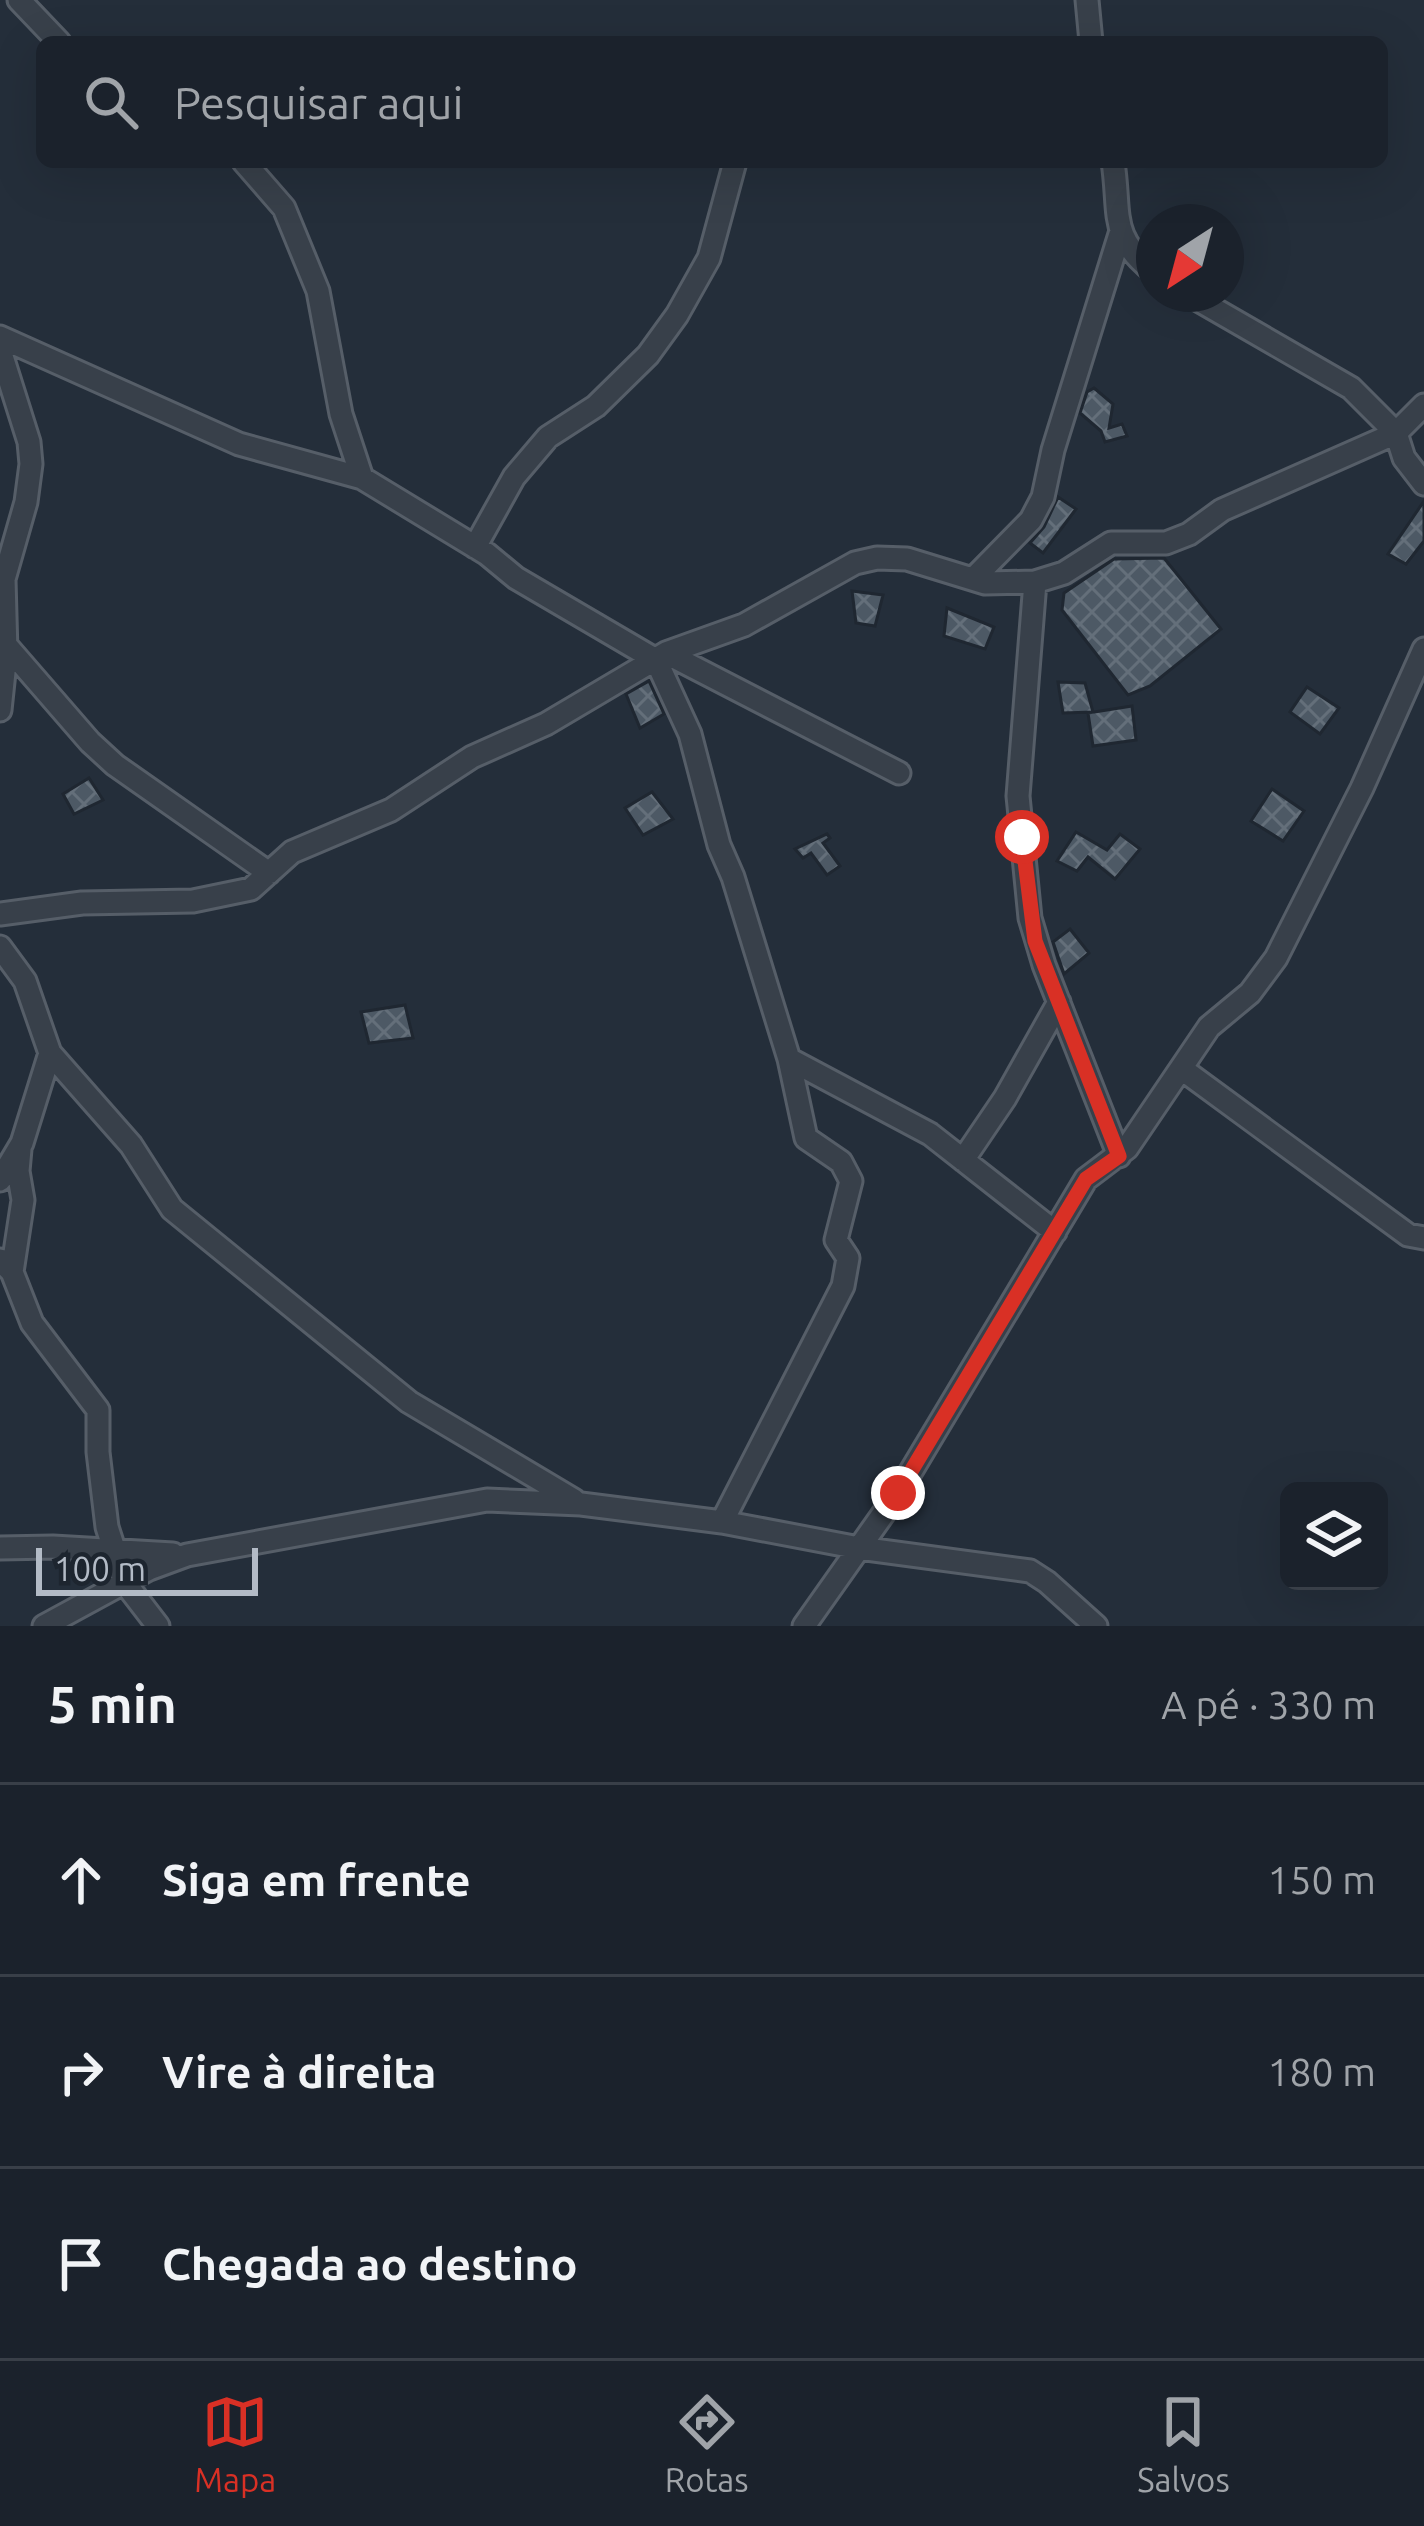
<!DOCTYPE html>
<html lang="pt">
<meta charset="utf-8">
<style>
body{margin:0;font-family:Ubuntu,sans-serif;background:#242a34;color:#f1f3f6}
.controls{position:absolute;right:36px;bottom:36px;display:grid;overflow:hidden;border-radius:18px;box-shadow:0 12px 48px #0002}
.controls button{width:108px;height:108px;display:grid;place-items:center;padding:0;border:0;border-bottom:3px solid #393f48;background:#1b222c;color:#f1f3f6;font:60px sans-serif}
.compass{position:absolute;left:1136px;top:204px;width:108px;height:108px;border-radius:50%;background:#1b222c;box-shadow:0 12px 48px #0002;rotate:216deg}
.scale{position:absolute;left:36px;bottom:30px;width:222px;box-sizing:border-box;padding-left:12px;border:6px solid #b3bbc6;border-top:0;font-size:33px;line-height:42px;white-space:nowrap;color:#b3bbc6;-webkit-text-stroke:9px #1d252f;paint-order:stroke}
.stop{position:absolute;width:36px;height:36px;margin:-27px;border:9px solid #d93025;border-radius:50%;background:#fff}
.stop.end{background:#d93025;border-color:#fff;box-shadow:0 3px 12px #0008}
.list{margin:0;padding:0;list-style:none}
h2{display:flex;justify-content:space-between;align-items:center;height:156px;margin:0;padding:0 48px;font-size:51px}
h2 small{font-size:39px;font-weight:400;color:#a0a4a9}
.list li{display:grid;grid-template-columns:78px 1fr auto;gap:36px;align-items:center;box-sizing:border-box;height:192px;padding:0 48px;border-top:3px solid #393f48}
.list b{display:block;font-size:45px;white-space:nowrap}
.list em{font-size:39px;font-style:normal;color:#a0a4a9}
.icon{flex:none;width:66px;height:66px;fill:none;stroke:currentColor;stroke-width:2;stroke-linecap:round;stroke-linejoin:round}
.map{position:relative;flex:none;width:1424px;height:1626px;overflow:hidden}
.search{position:absolute;background:#1b222c;box-shadow:0 12px 48px #0002;left:36px;right:36px;top:36px;height:132px;display:flex;align-items:center;gap:30px;box-sizing:border-box;padding:0 42px;border-radius:18px;color:#a0a4a9;font-size:45px}
.sheet{height:732px;background:#1b222c}
nav{display:flex;justify-content:space-around;align-items:center;box-sizing:border-box;height:168px;border-top:3px solid #393f48;background:#1b222c;font-size:33px;color:#a0a4a9}
nav a{display:grid;justify-items:center;gap:6px}
nav .on{color:#d93025}
.map>svg:first-child{display:block}
.building{fill:url(#building-cross-hatch);stroke:#1f2731;stroke-width:3}
.lines{fill:none;stroke-linecap:round;stroke-linejoin:round}
.minor-casing{stroke:#565e68;stroke-width:27}
.minor{stroke:#38404a;stroke-width:21}
.route{stroke:#d93025;stroke-width:15}
</style>
<div class="map">
<svg width="1424" height="1626" viewBox="0 0 1424 1626">
<defs>
<pattern id="building-cross-hatch" width="8" height="8" patternUnits="userSpaceOnUse" patternTransform="scale(3)"><rect width="8" height="8" fill="#4d5965"/><path d="M0 0l8 8M0 8l8-8" fill="none" stroke="#646f7a"/></pattern>
</defs>
<rect width="100%" height="100%" fill="#242e3a"/>
<path class="building" d="M1094,388L1113,404L1109,428L1122,424L1127,436L1105,442L1101,431L1080,413L1087,392Z
M1058,497L1076,509L1043,553L1030,543L1044,527Z
M1424,501V541L1406,564L1388,554Z
M1164,558L1221,629L1150,686L1128,695L1062,610L1064,593L1114,559Z
M852,591L883,595L875,626L856,623Z
M947,608L994,627L985,649L944,636Z
M649,681L664,714L640,728L626,694Z
M1058,682L1085,683L1093,712L1063,713Z
M1307,687L1339,708L1320,734L1290,712Z
M1132,706L1136,740L1093,746L1088,713Z
M89,778L103,800L74,814L63,794Z
M1272,789L1304,811L1283,841L1251,821Z
M652,792L673,819L643,835L625,808Z
M1076,832L1107,850L1120,834L1140,849L1115,879L1088,857L1077,871L1057,861Z
M827,834L830,838L823,843L840,866L827,875L811,853L803,858L795,849Z
M1070,929L1089,953L1064,974L1053,942Z
M405,1005L413,1038L369,1043L361,1012Z"/>
<g class="lines">
<defs>
<path id="minor" d="M19,0L59,42
M1087,0L1091,42
M244,162L284,208L318,291L341,414L362,478
M1113,162C1121,214 1108,236 1154,272
M1188,294L1351,388L1396,433L1404,458L1424,484
M0,337L239,444L362,478L487,554L516,578L656,660L690,734L719,845L733,877L789,1059L806,1138L841,1162L851,1181L836,1240L848,1258L843,1286L722,1522
M0,350L29,442L31,464L26,502L4,579L6,653L0,710
M475,547L514,477L548,437L596,406L648,355L677,315L709,258L735,162
M973,579L1031,520L1043,497L1053,450L1120,234
M1035,582L1018,796L1030,918L1044,965L1119,1156
M5,644L90,742L115,765L269,873
M666,653L899,773
M0,914L82,903L193,901L251,889L292,852L391,810L472,757L546,724L666,653L744,625L855,563L877,558L907,559L985,583L1035,582L1064,573L1111,543H1166L1189,534L1222,510L1396,433L1424,405
M0,947L25,981L50,1053L131,1145L172,1209L409,1402L574,1500
M789,1059L930,1134L1055,1232
M1182,1069L1408,1235L1424,1238
M963,1160L1005,1098L1059,1002
M0,1180L22,1143L50,1053
M0,1260L12,1272L32,1323L98,1410V1452L107,1527L125,1583L158,1626
M12,1272L23,1200L18,1171L20,1149
M0,1548L53,1547L173,1554
M44,1626L149,1569L187,1555L487,1500L581,1504L722,1522L859,1548L1030,1571L1047,1582L1096,1626
M804,1626L898,1493L1086,1179L1127,1148L1209,1027L1250,993L1276,958L1362,788L1424,649"/>
</defs>
<use href="#minor" class="minor-casing"/>
<use href="#minor" class="minor"/>
</g>
<g class="lines">
<path class="route" d="M898,1493L1086,1179L1119,1156L1035,941L1022,837"/>
</g>
</svg>
<div class="controls">
<button><svg class="icon" aria-label="layers" viewBox="0 0 24 24"><path d="M12 4l9 5-9 5-9-5zM3 14l9 5 9-5"/></svg></button>
</div>
<svg class="compass" viewBox="-18 -18 36 36"><path d="M0-13l5 13h-10z" fill="#e53935"/><path d="M0 13l5-13h-10z" fill="#a0a4a9"/></svg>
<div class="scale">100 m</div>
<div class="stop" style="left:1022px;top:837px"></div>
<div class="stop end" style="left:898px;top:1493px"></div>
<div class="search"><svg class="icon" aria-label="search" viewBox="0 0 24 24"><circle cx="10" cy="10" r="6"/><path d="M15 15l6 6"/></svg>Pesquisar aqui</div>
</div>
<section class="sheet">
<h2>5 min<small>A pé · 330 m</small></h2>
<ul class="list">
<li><svg class="icon" aria-label="ahead" viewBox="0 0 24 24"><path d="M12 20V5M6 11l6-6 6 6"/></svg><div><b>Siga em frente</b></div><em>150 m</em></li>
<li><svg class="icon" aria-label="right" viewBox="0 0 24 24"><path d="M7 20v-9h11M14 6l5 5-5 5"/></svg><div><b>Vire à direita</b></div><em>180 m</em></li>
<li><svg class="icon" aria-label="arrive" viewBox="0 0 24 24"><path d="M6 21V4h12l-3 4 3 4H6"/></svg><div><b>Chegada ao destino</b></div></li>
</ul>
</section>
<nav>
<a class="on"><svg class="icon" aria-label="map" viewBox="0 0 24 24"><path d="M3 6l6-2 6 2 6-2v14l-6 2-6-2-6 2zM9 4v14M15 6v14"/></svg>Mapa</a>
<a><svg class="icon" aria-label="directions" viewBox="0 0 24 24"><path d="M12 3l9 9-9 9-9-9zM9 14v-3h6M13 9l2 2-2 2"/></svg>Rotas</a>
<a><svg class="icon" aria-label="saved" viewBox="0 0 24 24"><path d="M7 4h10v16l-5-4-5 4z"/></svg>Salvos</a>
</nav>
